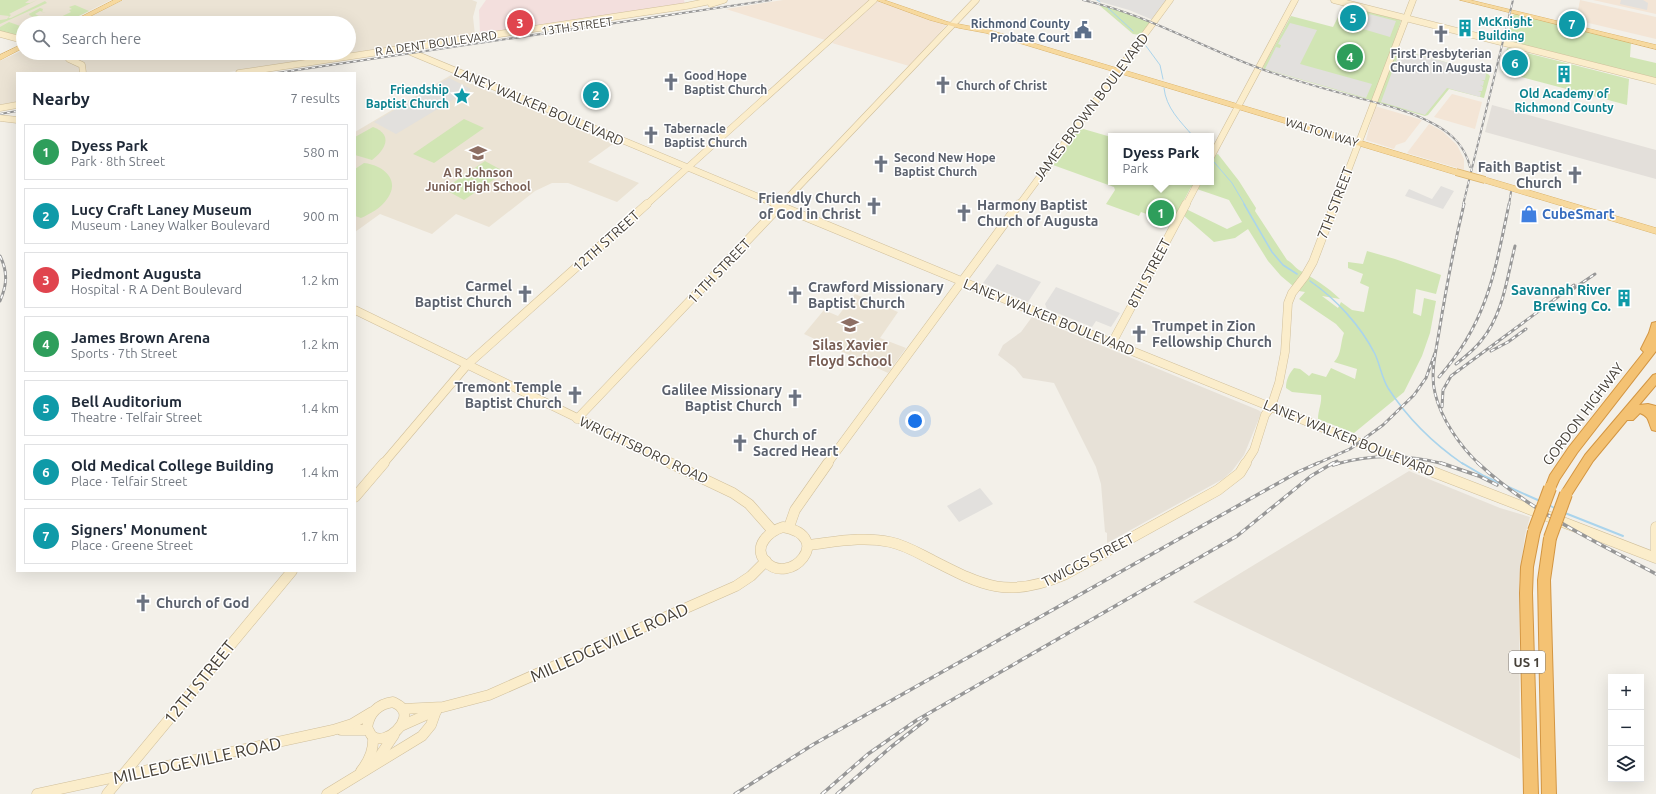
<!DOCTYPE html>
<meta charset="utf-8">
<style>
body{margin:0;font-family:Ubuntu,sans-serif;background:#f6f6f7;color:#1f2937}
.controls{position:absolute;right:12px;bottom:12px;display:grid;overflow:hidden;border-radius:0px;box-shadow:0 4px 16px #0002}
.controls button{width:36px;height:36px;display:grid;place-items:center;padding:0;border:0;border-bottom:1px solid #e0e1e3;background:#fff;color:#1f2937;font:20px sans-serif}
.you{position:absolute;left:915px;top:421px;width:14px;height:14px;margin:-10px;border:3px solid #fff;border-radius:50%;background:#1a73e8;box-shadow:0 0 0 6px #1a73e833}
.badge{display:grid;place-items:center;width:26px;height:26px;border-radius:50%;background:#eb3b28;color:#fff;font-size:13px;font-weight:700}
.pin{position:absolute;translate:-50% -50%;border:2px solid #fff;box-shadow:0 1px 4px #0006}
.popup{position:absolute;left:1108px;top:133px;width:106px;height:52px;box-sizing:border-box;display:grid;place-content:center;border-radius:0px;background:#fff;filter:drop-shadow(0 1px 3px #0005);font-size:13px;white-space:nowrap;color:#747a83}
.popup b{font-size:15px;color:#1f2937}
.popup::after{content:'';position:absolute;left:50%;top:100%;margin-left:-8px;border:8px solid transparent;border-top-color:#fff}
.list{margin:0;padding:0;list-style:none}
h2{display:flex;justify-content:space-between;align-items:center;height:52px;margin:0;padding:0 16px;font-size:17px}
h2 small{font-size:13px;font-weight:400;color:#747a83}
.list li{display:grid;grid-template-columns:26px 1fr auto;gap:12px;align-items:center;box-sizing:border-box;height:56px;margin:0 8px 8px;padding:0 8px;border:1px solid #e0e1e3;border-radius:0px}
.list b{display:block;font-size:15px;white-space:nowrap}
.list p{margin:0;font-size:13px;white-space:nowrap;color:#747a83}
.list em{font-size:13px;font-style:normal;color:#747a83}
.icon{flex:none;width:22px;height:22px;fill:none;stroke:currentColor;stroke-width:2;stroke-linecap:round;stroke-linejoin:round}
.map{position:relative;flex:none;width:1656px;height:794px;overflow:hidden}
.search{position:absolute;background:#fff;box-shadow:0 4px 16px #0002;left:16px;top:16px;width:340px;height:44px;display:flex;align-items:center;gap:10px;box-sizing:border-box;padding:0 14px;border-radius:22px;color:#747a83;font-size:15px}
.panel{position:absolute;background:#fff;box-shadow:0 4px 16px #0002;left:16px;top:72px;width:340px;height:500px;border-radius:0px}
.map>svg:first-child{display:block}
.residential{fill:#e7e1d7}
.commercial{fill:#f3e5d6}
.industrial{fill:#e3dfda}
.education{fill:#ebe3d4}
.medical{fill:#f3dfdd}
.green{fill:#d1e5b4}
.parking{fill:#e2e0dd}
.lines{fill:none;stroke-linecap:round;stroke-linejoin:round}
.stream-far2{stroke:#aad4ec;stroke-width:1}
.stream-far1{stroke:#aad4ec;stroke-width:1.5}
.stream{stroke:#aad4ec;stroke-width:2}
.secondary-far2-casing{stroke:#d0bf9b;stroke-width:7}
.secondary-far1-casing{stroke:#d0bf9b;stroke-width:9}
.secondary-casing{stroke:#d0bf9b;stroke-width:11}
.primary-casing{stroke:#dcb56e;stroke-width:1}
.highway-casing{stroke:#d39643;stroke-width:2}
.secondary-far2{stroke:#fbedcb;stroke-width:6}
.secondary-far1{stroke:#fbedcb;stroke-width:8}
.secondary{stroke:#fbedcb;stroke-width:10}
.primary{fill:#f7d99e;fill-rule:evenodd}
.highway{fill:#f4c273;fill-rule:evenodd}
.rail-far2-casing{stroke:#979797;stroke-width:2}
.rail-far1-casing{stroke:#979797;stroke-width:3}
.rail-casing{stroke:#979797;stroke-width:3.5}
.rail-far2{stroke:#fff;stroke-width:1;stroke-dasharray:3.5;stroke-linecap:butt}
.rail-far1{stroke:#fff;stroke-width:1.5;stroke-dasharray:4;stroke-linecap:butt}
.rail{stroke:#fff;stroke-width:2;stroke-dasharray:5.5;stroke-linecap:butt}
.primary-bridge-casing{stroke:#dcb56e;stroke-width:8;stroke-linecap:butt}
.highway-bridge-casing{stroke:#d39643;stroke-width:14;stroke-linecap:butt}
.primary-bridge{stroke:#f7d99e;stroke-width:6}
.highway-bridge{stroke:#f4c273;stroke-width:12}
.labels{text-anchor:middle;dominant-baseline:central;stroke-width:3;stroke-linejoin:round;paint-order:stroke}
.far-culture-label{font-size:12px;font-weight:bold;fill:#0d838f;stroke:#fff;text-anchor:start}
.far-service-label{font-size:12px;font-weight:bold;fill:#4e5e75;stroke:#fff;text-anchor:end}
.far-street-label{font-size:12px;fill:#464038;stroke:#fff}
.far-worship-label{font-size:12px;font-weight:bold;fill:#5b616d;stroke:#fff;text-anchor:start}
.far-education-label{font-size:12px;font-weight:bold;fill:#785e54;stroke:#fff}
.shield{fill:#fff;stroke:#7e7974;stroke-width:1}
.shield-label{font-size:13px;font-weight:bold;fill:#464038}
.street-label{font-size:14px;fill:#464038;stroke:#fff}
.worship-label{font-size:14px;font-weight:bold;fill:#5b616d;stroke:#fff;text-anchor:end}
.shop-label{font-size:14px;font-weight:bold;fill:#366cbe;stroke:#fff;text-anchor:start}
.culture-label{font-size:14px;font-weight:bold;fill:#0d838f;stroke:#fff;text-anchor:end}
.education-label{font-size:14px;font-weight:bold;fill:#785e54;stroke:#fff}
.near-street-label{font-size:17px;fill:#464038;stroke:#fff}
</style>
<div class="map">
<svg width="1656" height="794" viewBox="0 0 1656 794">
<rect width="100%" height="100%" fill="#f3f0e9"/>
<!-- residential -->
<g class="residential">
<path d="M1032 317 1258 410 1261 412 1260 416 1244 455 1232 471 1223 479 1107 543V533L1105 532 1101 484 1096 467 1054 383 1023 378 1015 368 998 355 1003 345 1021 332Z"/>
<path d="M1409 471 1500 508 1530 517 1525 535 1519 581 1520 759 1193 602Z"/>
</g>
<!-- commercial -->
<g class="commercial">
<path d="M783 0H870L825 40 726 9Z"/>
<path d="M1580 0 1656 17V39L1576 20Z"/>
<path d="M1593 0H1656V14Z"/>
<path d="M876 2H879L947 24 912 65 909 66 832 43Z"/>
<path d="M1452 94 1482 102 1475 129 1434 117Z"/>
<path d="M1375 106 1422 120 1405 142 1396 145 1394 149 1366 140Z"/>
<path d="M1429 124 1442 131 1457 145 1464 159V170L1407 153Z"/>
</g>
<!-- industrial -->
<path class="industrial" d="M1492 105 1656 150V179L1485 132Z"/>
<!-- education -->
<g class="education">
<path d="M0 0H111L65 23H23V37L0 30Z"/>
<path d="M123 0H472L477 2 473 17 475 35 222 73H17V102L0 105V61L23 50V53H349V23H77Z"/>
<path d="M451 75 613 144 588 162 639 183 617 202 568 183H552L535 191 489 227 456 214 432 234 380 214 355 232V132Z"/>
<path d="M855 294 898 312 880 338 906 348 888 373 804 334 824 310 838 316Z"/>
</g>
<!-- medical -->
<path class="medical" d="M486 0H684L685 4 480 34 479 10Z"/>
<!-- green -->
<g class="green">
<path d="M0 0H29L25 3H30L37 0 9 14 11 15 8 18H11L45 1 47 3 0 24V20L7 19 9 16 0 15Z"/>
<path d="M75 5 89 11C62 24 58 28 29 15L30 13 25 16 40 8 43 9 42 12 46 13 40 11 35 14 41 17 39 18 50 22 71 12 69 10 72 9 69 7Z"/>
<path d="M1099 5 1122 11 1151 22 1140 35 1133 34Z"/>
<path d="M1344 5 1400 20 1401 21 1392 47 1488 74 1490 76 1484 98 1449 89 1428 115 1425 116 1264 69 1263 67 1291 16 1333 27Z"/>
<path d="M1515 14 1631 42 1630 57 1656 63V79L1506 41 1513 15Z"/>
<path d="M9 22 23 27V36L21 37 0 31V27Z"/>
<path d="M1507 48 1629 79 1627 105 1502 72Z"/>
<path d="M464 119 484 128 434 163 413 154Z"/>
<path d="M373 127C394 135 385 150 372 160L355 155V137Z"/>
<path d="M1080 128 1111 137V182H1211V163L1215 155 1218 154 1239 181 1256 208 1255 211 1287 260C1293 263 1294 267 1299 270 1313 278 1328 287 1340 299L1322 296 1338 308 1341 302 1352 310 1364 312 1369 287 1360 283 1363 274 1348 268V262L1363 264 1367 251 1395 259 1441 275 1436 294 1416 289 1413 313 1421 316 1424 298 1436 301 1430 333 1422 356 1404 392 1354 433 1318 419C1318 410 1322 403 1321 395L1292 392 1286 388C1286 380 1289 374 1294 368L1300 369 1309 376 1312 373 1326 377 1331 368 1355 379 1357 369 1334 362C1342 354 1340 343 1344 333L1336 324 1299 299 1305 292 1299 291 1281 276 1268 261 1248 229 1235 238 1214 242 1183 215 1186 209 1227 229 1242 222 1229 200 1191 187 1172 223 1141 212 1139 216 1106 204 1115 190 1114 187 1053 165Z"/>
<path d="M485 161 505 172 464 200 444 189Z"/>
<path d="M364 163C384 165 401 181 387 199 381 208 370 214 361 218L355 216V169Z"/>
</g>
<!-- parking -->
<g class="parking">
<path d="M1094 0H1168L1153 20 1129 10Z"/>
<path d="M1621 0H1643L1648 3 1647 10 1620 4Z"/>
<path d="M1369 14 1396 21 1390 37 1363 29Z"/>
<path d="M1290 23 1317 30 1300 64 1372 84 1366 98 1265 69 1276 47 1280 48 1281 45 1278 44Z"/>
<path d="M1400 50 1479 71 1486 74 1485 80H1481L1484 81 1483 86 1480 85 1483 87 1482 91H1478L1481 92 1480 97 1447 88 1425 115 1381 102Z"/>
<path d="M449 78 471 89 396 134 374 122Z"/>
<path d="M1441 186 1454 191 1443 209 1405 196 1409 189 1432 199Z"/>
<path d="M997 264 1041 282 1028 302 983 283Z"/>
<path d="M1056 287 1120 313 1111 327 1096 321 1092 327 1047 309 1045 304Z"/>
<path d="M980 488 993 504 959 522 947 506Z"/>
</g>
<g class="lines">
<!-- stream-far2 -->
<g class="stream-far2">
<path d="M1097 0 1100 2"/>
<path d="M1108 8 1133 31"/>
<path d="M1146 46 1160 65 1163 79"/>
<path d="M1164 88C1166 108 1180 121 1193 136"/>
<path d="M1214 162 1232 183 1245 205"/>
</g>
<!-- stream-far1 -->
<g class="stream-far1">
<path d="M1244 204 1272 252 1283 265 1297 274"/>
<path d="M1310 281C1336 299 1360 325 1375 354 1380 365 1382 378 1388 388 1408 419 1434 444 1463 464"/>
</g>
<!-- stream -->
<g class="stream">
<path d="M1462 463 1484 476 1540 501"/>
<path d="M1549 505 1556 509"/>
<path d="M1565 513 1623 536"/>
</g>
<!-- secondary-far2 casing -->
<g class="secondary-far2-casing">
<g id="secondary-far2">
<path d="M1334 0 1656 81"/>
<path d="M711 4 724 0"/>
<path d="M0 34 23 40"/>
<path d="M401 48 778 205"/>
<path d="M69 59 82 65 83 73"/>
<path d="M239 73 686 6 715 0"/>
<path d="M0 108 17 105"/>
<path d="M0 118 17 120"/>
<path d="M1211 157 1295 0"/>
<path d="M646 205 874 0"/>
<path d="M781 205 976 0"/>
<path d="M1019 205 1170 0"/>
<path d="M1186 205 1198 182"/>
<path d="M1335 205 1413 0"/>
</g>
</g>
<!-- secondary-far1 casing -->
<g class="secondary-far1-casing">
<g id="secondary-far1">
<path d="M775 204 1070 326 1412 464"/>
<path d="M355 310 672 464"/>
<path d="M1112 343 1186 204"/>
<path d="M577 419 782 204"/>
<path d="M383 464 467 365 647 204"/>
<path d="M827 464 1019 204"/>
<path d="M1245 464 1254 450 1265 415 1271 407 1279 383 1285 352 1288 303 1292 293 1305 276 1313 262 1335 204"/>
</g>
</g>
<!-- secondary casing -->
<g class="secondary-casing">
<g id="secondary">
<path d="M670 463 733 493 749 504 772 530"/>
<path d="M1410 463 1656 558"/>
<path d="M355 497 384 463"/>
<path d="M783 527C836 537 789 588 765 561 752 546 770 531 783 527Z"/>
<path d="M789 527 795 510 828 463"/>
<path d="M1656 527V551"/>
<path d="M808 545C835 542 863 536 890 542 905 545 918 553 932 560 983 586 1008 599 1064 575L1218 490 1240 473 1246 463"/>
<path d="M393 702C395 703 399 705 401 707 414 720 386 747 372 736 370 734 369 730 367 728 369 713 378 704 393 702Z"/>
<path d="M402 709 443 707 489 695 736 586 751 576 766 561"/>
<path d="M401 726 437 710"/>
<path d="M341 730H368"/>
<path d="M375 763 394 735"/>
<path d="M361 771C369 761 374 751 373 737"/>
<path d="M37 794 333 730 352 724 372 712"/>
<path d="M107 794 292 571"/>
<path d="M327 794 422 736 431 725 436 711"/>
</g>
</g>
<!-- primary casing -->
<g class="primary-casing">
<g id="primary">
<path d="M114 0H122L77 23H69Z"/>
<path d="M876 0H884L948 22 989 30 1459 170 1460 172 1456 174H1453L986 33 959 28 930 20Z"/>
<path d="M1460 0H1470L1656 45V49Z"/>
<path d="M23 44V48L0 60V55Z"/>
<path d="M1482 178H1488L1656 228V234L1482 182Z"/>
</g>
</g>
<!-- highway casing -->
<g class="highway-casing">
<g id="highway">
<path d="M1656 322V351L1577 453 1559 480 1554 491 1550 493 1546 491 1545 488 1550 475 1569 447 1644 352 1641 349 1649 333 1652 323Z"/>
<path d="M1656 374V385L1639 405 1648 404 1656 406V431L1652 430C1648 422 1650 417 1640 413L1633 420H1627L1593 461 1570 497 1566 499 1562 497 1561 494 1562 491 1585 455 1653 375Z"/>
<path d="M1534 526 1538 528 1540 531 1533 567 1532 593 1538 794H1524L1520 593 1521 567 1528 531 1530 528Z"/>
<path d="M1550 533 1554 534 1556 538 1550 580 1556 794H1542L1538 580 1544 538 1546 534Z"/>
</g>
</g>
<!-- secondary-far2 -->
<use href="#secondary-far2" class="secondary-far2"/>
<!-- secondary-far1 -->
<use href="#secondary-far1" class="secondary-far1"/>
<!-- secondary -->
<use href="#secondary" class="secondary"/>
<!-- primary -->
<use href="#primary" class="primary"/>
<!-- highway -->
<use href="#highway" class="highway"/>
<!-- rail-far2 casing -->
<g class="rail-far2-casing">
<g id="rail-far2">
<path d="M1083 0C1149 15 1204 49 1267 71 1296 81 1325 89 1355 97 1381 104 1408 110 1432 123 1452 133 1465 146 1470 167"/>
<path d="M277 73 771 0"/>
<path d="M0 114 17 111"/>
<path d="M1463 205 1513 0"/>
<path d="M1509 205 1511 192"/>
</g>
</g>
<!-- rail-far1 casing -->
<g class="rail-far1-casing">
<g id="rail-far1">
<path d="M1464 204C1454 246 1446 289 1439 332 1436 352 1430 373 1435 393 1441 419 1460 446 1479 464"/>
<path d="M0 256C8 272 7 285 0 301"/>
<path d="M1570 291 1595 274"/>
<path d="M1491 351 1508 342 1526 329"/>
<path d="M1456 364C1465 357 1474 350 1481 341 1503 315 1507 278 1515 246"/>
<path d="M1439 377C1487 323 1495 272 1509 204"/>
<path d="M1442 407 1443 390 1451 376 1574 285"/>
<path d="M1316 464 1350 449 1383 425 1414 395 1426 378 1435 353"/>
<path d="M1331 464 1337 461"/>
<path d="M1336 464C1371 454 1408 454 1444 464"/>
</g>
</g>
<!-- rail casing -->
<g class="rail-casing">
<g id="rail">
<path d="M1441 463 1479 476 1497 485"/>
<path d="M1478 463C1529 511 1595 541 1656 574"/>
<path d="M1333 465 1339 463"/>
<path d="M735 794 814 744 1298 472 1318 463"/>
<path d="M822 794 868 754 917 720 1237 536 1311 476 1333 463"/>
<path d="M837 794 891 747 927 719"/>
</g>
</g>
<!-- rail-far2 -->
<use href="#rail-far2" class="rail-far2"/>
<!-- rail-far1 -->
<use href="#rail-far1" class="rail-far1"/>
<!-- rail -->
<use href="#rail" class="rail"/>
<!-- primary-bridge casing -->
<g class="primary-bridge-casing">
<path id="primary-bridge" d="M1456 172 1485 180"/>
</g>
<!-- highway-bridge casing -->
<g class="highway-bridge-casing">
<g id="highway-bridge">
<path d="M1534 531 1550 488"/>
<path d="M1550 538 1566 494"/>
</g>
</g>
<!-- primary-bridge -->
<use href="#primary-bridge" class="primary-bridge"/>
<!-- highway-bridge -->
<use href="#highway-bridge" class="highway-bridge"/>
</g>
<!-- icons -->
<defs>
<g id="building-bare" transform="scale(1.38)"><path d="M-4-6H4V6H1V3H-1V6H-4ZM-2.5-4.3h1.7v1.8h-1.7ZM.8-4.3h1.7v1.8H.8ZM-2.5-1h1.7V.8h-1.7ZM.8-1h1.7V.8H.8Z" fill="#0f9aa8" stroke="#fff" stroke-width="2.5" paint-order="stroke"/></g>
<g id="civic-bare" transform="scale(1.38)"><path d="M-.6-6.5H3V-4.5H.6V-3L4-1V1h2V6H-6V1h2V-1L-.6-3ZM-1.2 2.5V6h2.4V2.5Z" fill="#5c6f8a" stroke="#fff" stroke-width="2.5" paint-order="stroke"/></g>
<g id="church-bare" transform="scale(1.38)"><path d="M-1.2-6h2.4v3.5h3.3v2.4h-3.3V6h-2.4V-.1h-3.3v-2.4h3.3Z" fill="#6b7280" stroke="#fff" stroke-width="2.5" paint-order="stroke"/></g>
<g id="sight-bare" transform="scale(1.38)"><path d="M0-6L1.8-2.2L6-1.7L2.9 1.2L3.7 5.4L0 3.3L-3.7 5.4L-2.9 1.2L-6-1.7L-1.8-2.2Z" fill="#0f9aa8" stroke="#fff" stroke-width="2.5" paint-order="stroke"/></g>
<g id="school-bare" transform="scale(1.38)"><path d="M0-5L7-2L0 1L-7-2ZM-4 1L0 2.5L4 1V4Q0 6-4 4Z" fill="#8d6e63" stroke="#fff" stroke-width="2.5" paint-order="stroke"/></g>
<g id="shop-bare" transform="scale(1.38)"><path d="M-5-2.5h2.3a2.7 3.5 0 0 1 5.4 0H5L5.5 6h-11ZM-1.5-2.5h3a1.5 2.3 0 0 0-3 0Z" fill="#3f7fe0" stroke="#fff" stroke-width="2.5" paint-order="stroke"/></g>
</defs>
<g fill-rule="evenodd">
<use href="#building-bare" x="1465" y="28"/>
<use href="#civic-bare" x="1083" y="30"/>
<use href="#church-bare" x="1441" y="34"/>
<use href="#building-bare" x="1564" y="74"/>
<use href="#church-bare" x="671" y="82"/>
<use href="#church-bare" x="943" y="85"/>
<use href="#sight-bare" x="462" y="96"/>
<use href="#church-bare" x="651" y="135"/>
<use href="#school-bare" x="478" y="153"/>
<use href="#church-bare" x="881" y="164"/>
<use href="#church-bare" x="1575" y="175"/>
<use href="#church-bare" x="874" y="206"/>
<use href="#church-bare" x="964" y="213"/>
<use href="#shop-bare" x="1529" y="214"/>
<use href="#church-bare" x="525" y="294"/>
<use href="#church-bare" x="795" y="295"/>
<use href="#building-bare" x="1624" y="298"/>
<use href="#school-bare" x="850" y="325"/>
<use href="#church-bare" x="1139" y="334"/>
<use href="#church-bare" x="575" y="395"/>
<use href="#church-bare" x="795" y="398"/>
<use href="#church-bare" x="740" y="443"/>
<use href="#church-bare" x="143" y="603"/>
</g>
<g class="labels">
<!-- far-culture labels -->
<g class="far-culture-label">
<text x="1478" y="21">McKnight<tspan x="1478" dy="14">Building</tspan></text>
<text x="449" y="89" text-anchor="end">Friendship<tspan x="449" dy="14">Baptist Church</tspan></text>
<text x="1564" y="93" text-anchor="middle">Old Academy of<tspan x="1564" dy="14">Richmond County</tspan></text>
</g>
<!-- far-service labels -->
<g class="far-service-label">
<text x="1070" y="23">Richmond County<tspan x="1070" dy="14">Probate Court</tspan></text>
</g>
<!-- far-street labels -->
<g class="far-street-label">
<text transform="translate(577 26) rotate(-8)">13TH STREET</text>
<text transform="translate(436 43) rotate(-8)">R A DENT BOULEVARD</text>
<text transform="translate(1322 132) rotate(17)">WALTON WAY</text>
</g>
<!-- far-worship labels -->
<g class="far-worship-label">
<text x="1441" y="53" text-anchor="middle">First Presbyterian<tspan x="1441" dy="14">Church in Augusta</tspan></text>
<text x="684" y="75">Good Hope<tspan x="684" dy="14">Baptist Church</tspan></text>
<text x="956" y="85">Church of Christ</text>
<text x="664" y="128">Tabernacle<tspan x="664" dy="14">Baptist Church</tspan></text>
<text x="894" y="157">Second New Hope<tspan x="894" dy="14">Baptist Church</tspan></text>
</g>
<!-- far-education labels -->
<g class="far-education-label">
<text x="478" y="172">A R Johnson<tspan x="478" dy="14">Junior High School</tspan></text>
</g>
<!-- shield labels -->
<rect class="shield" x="1509" y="651" width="36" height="22" rx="3"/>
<g class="shield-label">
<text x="1527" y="662">US 1</text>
</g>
<!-- street labels -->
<g class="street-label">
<text transform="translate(539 106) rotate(23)">LANEY WALKER BOULEVARD</text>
<text transform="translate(1091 107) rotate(-53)">JAMES BROWN BOULEVARD</text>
<text transform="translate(1335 203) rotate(-69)">7TH STREET</text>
<text transform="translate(606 241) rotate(-42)">12TH STREET</text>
<text transform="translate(719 271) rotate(-46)">11TH STREET</text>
<text transform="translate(1149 273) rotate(-62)">8TH STREET</text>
<text transform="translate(1049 317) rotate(22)">LANEY WALKER BOULEVARD</text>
<text transform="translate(1583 414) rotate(-53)">GORDON HIGHWAY</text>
<text transform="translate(1349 438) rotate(22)">LANEY WALKER BOULEVARD</text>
<text transform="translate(644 450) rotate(25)">WRIGHTSBORO ROAD</text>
<text transform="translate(1088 560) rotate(-27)">TWIGGS STREET</text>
</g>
<!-- worship labels -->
<g class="worship-label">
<text x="1562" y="167">Faith Baptist<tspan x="1562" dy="16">Church</tspan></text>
<text x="861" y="198">Friendly Church<tspan x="861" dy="16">of God in Christ</tspan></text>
<text x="977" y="205" text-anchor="start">Harmony Baptist<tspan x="977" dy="16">Church of Augusta</tspan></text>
<text x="512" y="286">Carmel<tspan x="512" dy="16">Baptist Church</tspan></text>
<text x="808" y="287" text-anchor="start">Crawford Missionary<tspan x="808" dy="16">Baptist Church</tspan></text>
<text x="1152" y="326" text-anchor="start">Trumpet in Zion<tspan x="1152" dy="16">Fellowship Church</tspan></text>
<text x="562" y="387">Tremont Temple<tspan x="562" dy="16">Baptist Church</tspan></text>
<text x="782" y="390">Galilee Missionary<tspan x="782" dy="16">Baptist Church</tspan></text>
<text x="753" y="435" text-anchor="start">Church of<tspan x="753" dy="16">Sacred Heart</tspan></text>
<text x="156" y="603" text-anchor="start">Church of God</text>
</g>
<!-- shop labels -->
<g class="shop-label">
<text x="1542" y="214">CubeSmart</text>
</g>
<!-- culture labels -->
<g class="culture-label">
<text x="1611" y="290">Savannah River<tspan x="1611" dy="16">Brewing Co.</tspan></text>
</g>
<!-- education labels -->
<g class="education-label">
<text x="850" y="345">Silas Xavier<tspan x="850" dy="16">Floyd School</tspan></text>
</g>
<!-- near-street labels -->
<g class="near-street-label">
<text transform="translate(609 642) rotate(-24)">MILLEDGEVILLE ROAD</text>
<text transform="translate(199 682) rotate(-51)">12TH STREET</text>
<text transform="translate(197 760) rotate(-12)">MILLEDGEVILLE ROAD</text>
</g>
</g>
</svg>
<div class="controls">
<button>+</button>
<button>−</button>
<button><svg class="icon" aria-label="layers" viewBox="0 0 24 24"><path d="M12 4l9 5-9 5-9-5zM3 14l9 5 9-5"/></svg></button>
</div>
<div class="you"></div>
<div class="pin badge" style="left:1161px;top:213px;background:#2e9e5b">1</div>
<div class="popup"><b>Dyess Park</b>Park</div>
<div class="pin badge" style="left:596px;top:95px;background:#0f9aa8">2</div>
<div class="pin badge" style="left:520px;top:23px;background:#e0444e">3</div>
<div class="pin badge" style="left:1350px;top:57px;background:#2e9e5b">4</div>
<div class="pin badge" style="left:1353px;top:18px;background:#0f9aa8">5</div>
<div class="pin badge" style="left:1515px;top:63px;background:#0f9aa8">6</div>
<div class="pin badge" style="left:1572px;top:24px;background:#0f9aa8">7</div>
<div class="search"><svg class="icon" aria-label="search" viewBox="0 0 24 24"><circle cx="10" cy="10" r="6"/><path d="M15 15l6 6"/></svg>Search here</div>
<section class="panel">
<h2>Nearby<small>7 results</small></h2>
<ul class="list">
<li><span class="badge" style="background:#2e9e5b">1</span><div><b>Dyess Park</b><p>Park · 8th Street</p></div><em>580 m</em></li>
<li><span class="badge" style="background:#0f9aa8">2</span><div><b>Lucy Craft Laney Museum</b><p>Museum · Laney Walker Boulevard</p></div><em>900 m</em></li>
<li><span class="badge" style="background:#e0444e">3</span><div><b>Piedmont Augusta</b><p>Hospital · R A Dent Boulevard</p></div><em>1.2 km</em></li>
<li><span class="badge" style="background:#2e9e5b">4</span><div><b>James Brown Arena</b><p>Sports · 7th Street</p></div><em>1.2 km</em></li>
<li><span class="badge" style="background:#0f9aa8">5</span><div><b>Bell Auditorium</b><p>Theatre · Telfair Street</p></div><em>1.4 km</em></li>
<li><span class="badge" style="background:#0f9aa8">6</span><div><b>Old Medical College Building</b><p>Place · Telfair Street</p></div><em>1.4 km</em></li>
<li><span class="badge" style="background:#0f9aa8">7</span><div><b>Signers' Monument</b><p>Place · Greene Street</p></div><em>1.7 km</em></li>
</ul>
</section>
</div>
